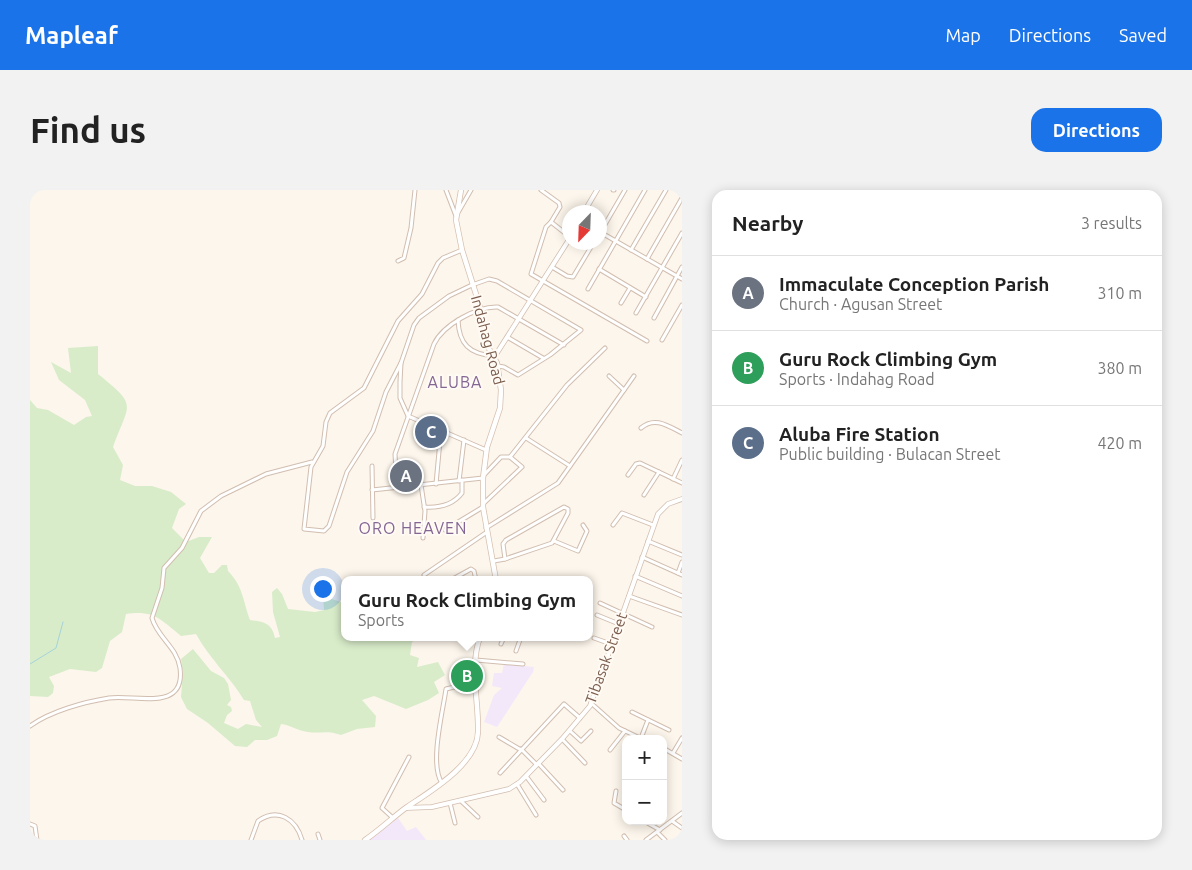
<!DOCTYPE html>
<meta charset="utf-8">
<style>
body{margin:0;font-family:Ubuntu,sans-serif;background:#f2f2f2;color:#222}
.controls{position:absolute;right:15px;bottom:15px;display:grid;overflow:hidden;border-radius:10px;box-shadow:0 2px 12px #0003}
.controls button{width:45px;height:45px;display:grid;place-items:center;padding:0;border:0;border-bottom:1px solid #e0e0e0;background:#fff;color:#222;font:25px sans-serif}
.compass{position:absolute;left:532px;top:15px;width:45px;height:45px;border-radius:50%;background:#fff;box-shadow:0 2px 12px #0003;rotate:203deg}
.you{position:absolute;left:292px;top:398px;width:18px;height:18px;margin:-12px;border:4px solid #fff;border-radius:50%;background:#1a73e8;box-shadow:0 0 0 8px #1a73e833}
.badge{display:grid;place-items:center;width:32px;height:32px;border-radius:50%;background:#1a73e8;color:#fff;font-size:16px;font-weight:700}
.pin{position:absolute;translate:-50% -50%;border:2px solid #fff;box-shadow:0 1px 5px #0006}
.popup{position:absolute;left:311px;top:386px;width:252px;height:65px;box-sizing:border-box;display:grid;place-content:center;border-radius:10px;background:#fff;filter:drop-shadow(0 1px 4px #0005);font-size:16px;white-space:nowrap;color:#767676}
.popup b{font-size:19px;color:#222}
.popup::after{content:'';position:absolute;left:50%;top:100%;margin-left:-10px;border:10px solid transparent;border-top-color:#fff}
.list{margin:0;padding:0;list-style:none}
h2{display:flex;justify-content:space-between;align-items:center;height:65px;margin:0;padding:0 20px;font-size:21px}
h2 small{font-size:16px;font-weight:400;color:#767676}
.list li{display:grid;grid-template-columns:32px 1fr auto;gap:15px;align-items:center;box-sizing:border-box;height:75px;padding:0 20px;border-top:1px solid #e0e0e0}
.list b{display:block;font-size:19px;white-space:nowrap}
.list p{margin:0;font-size:16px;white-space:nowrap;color:#767676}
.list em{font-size:16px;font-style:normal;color:#767676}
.map{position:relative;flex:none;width:652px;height:650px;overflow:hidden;border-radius:15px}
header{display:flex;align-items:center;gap:30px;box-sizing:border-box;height:70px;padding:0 25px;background:#1a73e8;color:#fff}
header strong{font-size:24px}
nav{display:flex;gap:28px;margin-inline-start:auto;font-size:18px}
.intro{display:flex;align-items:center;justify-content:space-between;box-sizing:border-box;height:120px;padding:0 30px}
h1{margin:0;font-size:35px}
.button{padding:12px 22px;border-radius:15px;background:#1a73e8;color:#fff;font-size:18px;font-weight:700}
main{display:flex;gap:30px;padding:0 30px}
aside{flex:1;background:#fff;border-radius:15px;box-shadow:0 2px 12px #0003}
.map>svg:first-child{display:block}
.education{fill:#f3e8fa}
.green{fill:#d8ecc9}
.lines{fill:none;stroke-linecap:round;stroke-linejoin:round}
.stream{stroke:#a5d3da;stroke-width:1}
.minor-casing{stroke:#d1beb0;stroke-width:5}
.tertiary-casing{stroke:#d1beb0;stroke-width:5.5}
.secondary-casing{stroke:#d6c0b0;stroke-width:6}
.minor{stroke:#fff;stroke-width:3}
.tertiary{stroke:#fff;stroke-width:4}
.secondary{stroke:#fff;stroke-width:4.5}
.labels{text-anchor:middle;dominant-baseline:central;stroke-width:4;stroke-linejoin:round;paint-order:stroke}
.street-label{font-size:15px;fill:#7a5c4d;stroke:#fffaf3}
.neighbourhood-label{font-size:16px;letter-spacing:1px;fill:#846695;stroke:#fffaf3}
</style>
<header>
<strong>Mapleaf</strong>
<nav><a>Map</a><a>Directions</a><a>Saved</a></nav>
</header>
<div class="intro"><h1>Find us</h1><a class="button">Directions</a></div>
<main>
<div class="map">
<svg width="652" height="650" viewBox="0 0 652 650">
<rect width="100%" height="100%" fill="#fdf6ec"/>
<!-- education -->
<g class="education">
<path d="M474 474 504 477 503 482 467 537 454 532 464 505 472 498 462 496 464 483H472Z"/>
<path d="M368 628 377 641 386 637 396 650H337Z"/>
</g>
<!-- green -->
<path class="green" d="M68 156V184C109 217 99 212 83 257L93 275 90 290 105 296H122L141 302 156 314 149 319 142 338 156 352 169 347H182L170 368 179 383H184L192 375H197L198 381C213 396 213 411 220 430 234 432 242 433 245 448L250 447 243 422 242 402 247 398 252 404 258 419 285 422 294 420 293 406 314 413V447H392L382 452 380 465 389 468 387 477 408 472 415 485 404 492 409 503 398 510 376 519 344 506 332 510 346 526 345 537 327 539 311 545C295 539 289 545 273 541 265 539 260 535 251 534L247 546 237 550H225L217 557 205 556 178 533 157 519 151 507 153 482 151 469 163 459 181 481 194 488 198 494 201 510 197 515 201 517 202 521 197 525 194 533 208 539 216 534 232 537 226 530 220 511 214 510C200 487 179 468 166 444L151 446C130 429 124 420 96 424L92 442 80 451 72 478 66 482 40 479 19 487 24 496 23 503 18 507 0 506V210L7 218 18 220 44 235 56 227 62 226 55 210 29 190 21 172 41 183 38 158Z"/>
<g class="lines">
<!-- stream -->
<path class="stream" d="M0 474 26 458 33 432"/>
<!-- minor casing -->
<g class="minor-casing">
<g id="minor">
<path d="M416 0 426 26 441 0"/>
<path d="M511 0 529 13 530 17 521 32 540 47"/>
<path d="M583 0H584"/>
<path d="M521 32 516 37 501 84 617 151"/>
<path d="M570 42 652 89"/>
<path d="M570 43 595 0"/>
<path d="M601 60 636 0"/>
<path d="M617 69 652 8"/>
<path d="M368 71 374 68 381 38 385 0"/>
<path d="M522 77 537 86 543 87 564 52"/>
<path d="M569 79 616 107"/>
<path d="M558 99 615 0"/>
<path d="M591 113 600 98"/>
<path d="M606 123 652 43"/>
<path d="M624 128 652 77"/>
<path d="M428 130C429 154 439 164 464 166"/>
<path d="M477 147 513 168"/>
<path d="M632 150 652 115"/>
<path d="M371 173 356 202 343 241 317 282 299 336 294 341 274 339 281 277 293 256 296 232 300 223 334 198 368 131 392 104 408 73 413 68 432 60"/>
<path d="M579 186 594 200"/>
<path d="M611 238C625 226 638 236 652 243"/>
<path d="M496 248 540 276"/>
<path d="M456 260 378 226 370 208V192L371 173 384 135 389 128 419 106 442 95 459 89 467 91 551 140 520 165 488 185 474 177 468 176"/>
<path d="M480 267 537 195 575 158"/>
<path d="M342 276 343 328"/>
<path d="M598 285 606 274 610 273 652 293"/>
<path d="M643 289 652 270"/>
<path d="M429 291 434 250"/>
<path d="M406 294 411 240"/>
<path d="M391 295 395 321 393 348"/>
<path d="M367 298 365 264 404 154C413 135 447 116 468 117L534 155"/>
<path d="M342 300 453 288"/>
<path d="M614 305 629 282"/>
<path d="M453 314 492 277 480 267H471L454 285"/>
<path d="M394 317C408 318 423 315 432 303V290"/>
<path d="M534 317 538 319V323L522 353 475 369 473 354 476 350Z"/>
<path d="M583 335 592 323 623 335"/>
<path d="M456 338 528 293 604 186"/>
<path d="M415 340 453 317"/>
<path d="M524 351 548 361 557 341 553 335"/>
<path d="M618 351 652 365"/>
<path d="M612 367 652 385"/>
<path d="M464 371 475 369"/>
<path d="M648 383 652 372"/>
<path d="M394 385 457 342"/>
<path d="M605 386 652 406"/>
<path d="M421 390 441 379 444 381 446 390"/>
<path d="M599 406 652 425"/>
<path d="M570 413 622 437"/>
<path d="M567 425 589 434"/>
<path d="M564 448 581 454"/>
<path d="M471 454 474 447"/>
<path d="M486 461 491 447"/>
<path d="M446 470 493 474"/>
<path d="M561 513 589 538 612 549"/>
<path d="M602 522 639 540"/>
<path d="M0 536C21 521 54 512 79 508 104 504 156 523 150 478 147 457 127 447 122 428L132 398 134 378 152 358 171 321 191 306 236 284 282 272"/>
<path d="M540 541 551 551 561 541"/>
<path d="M469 547 491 560"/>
<path d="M611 548 618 530"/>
<path d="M532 549 555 573"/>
<path d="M633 558 652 569"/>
<path d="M491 559 506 574"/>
<path d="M580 560 595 541"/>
<path d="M643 563 652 548"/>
<path d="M508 573 533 600"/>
<path d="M470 583 534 514 550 528"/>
<path d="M496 586 514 610"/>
<path d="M412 593C399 575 413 521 416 499L445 492"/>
<path d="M487 594 506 625"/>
<path d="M586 601 584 613 596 620"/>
<path d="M431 611 448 627"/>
<path d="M420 613 425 633"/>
<path d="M363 628 352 618 379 567"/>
<path d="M614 631 630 640"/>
<path d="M642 631 652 638"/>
<path d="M0 634 5 636 7 650"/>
<path d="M627 642 635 650"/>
<path d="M288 644 290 650"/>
<path d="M594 646 597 650"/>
<path d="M221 650 228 631C248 617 266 629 272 650"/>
<path d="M616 650 652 623"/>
</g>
</g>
<!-- tertiary casing -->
<g class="tertiary-casing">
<g id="tertiary">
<path d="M554 22 567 0"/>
<path d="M465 166 540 48"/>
<path d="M376 618 402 617 479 599 490 592 532 549 560 516 628 324 638 314 652 309"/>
</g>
</g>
<!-- secondary casing -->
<g class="secondary-casing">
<g id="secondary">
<path d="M431 0 426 30 432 60 451 120 458 157 467 173 471 200 470 218 457 257 453 288V317L466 390"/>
<path d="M335 650C350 640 363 627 377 617 401 601 447 574 448 542 449 511 439 478 450 447"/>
</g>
</g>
<!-- minor -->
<use href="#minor" class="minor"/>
<!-- tertiary -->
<use href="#tertiary" class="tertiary"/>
<!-- secondary -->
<use href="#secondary" class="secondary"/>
</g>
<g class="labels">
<!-- street labels -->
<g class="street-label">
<text transform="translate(458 150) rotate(75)">Indahag Road</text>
<text transform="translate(576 468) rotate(-70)">Tibasak Street</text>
</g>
<!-- neighbourhood labels -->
<g class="neighbourhood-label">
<text x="425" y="192">ALUBA</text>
<text x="383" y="338">ORO HEAVEN</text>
</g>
</g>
</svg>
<div class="controls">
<button>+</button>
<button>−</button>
</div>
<svg class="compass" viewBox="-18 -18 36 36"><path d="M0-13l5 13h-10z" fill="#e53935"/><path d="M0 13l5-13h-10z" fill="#767676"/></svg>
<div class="you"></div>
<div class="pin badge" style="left:376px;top:286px;background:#6b7280">A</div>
<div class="pin badge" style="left:437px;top:486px;background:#2e9e5b">B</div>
<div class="popup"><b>Guru Rock Climbing Gym</b>Sports</div>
<div class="pin badge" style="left:401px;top:242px;background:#5c6f8a">C</div>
</div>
<aside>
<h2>Nearby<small>3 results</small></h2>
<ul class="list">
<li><span class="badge" style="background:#6b7280">A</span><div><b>Immaculate Conception Parish</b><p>Church · Agusan Street</p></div><em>310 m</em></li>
<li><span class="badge" style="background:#2e9e5b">B</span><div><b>Guru Rock Climbing Gym</b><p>Sports · Indahag Road</p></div><em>380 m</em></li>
<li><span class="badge" style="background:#5c6f8a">C</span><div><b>Aluba Fire Station</b><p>Public building · Bulacan Street</p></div><em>420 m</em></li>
</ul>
</aside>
</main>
